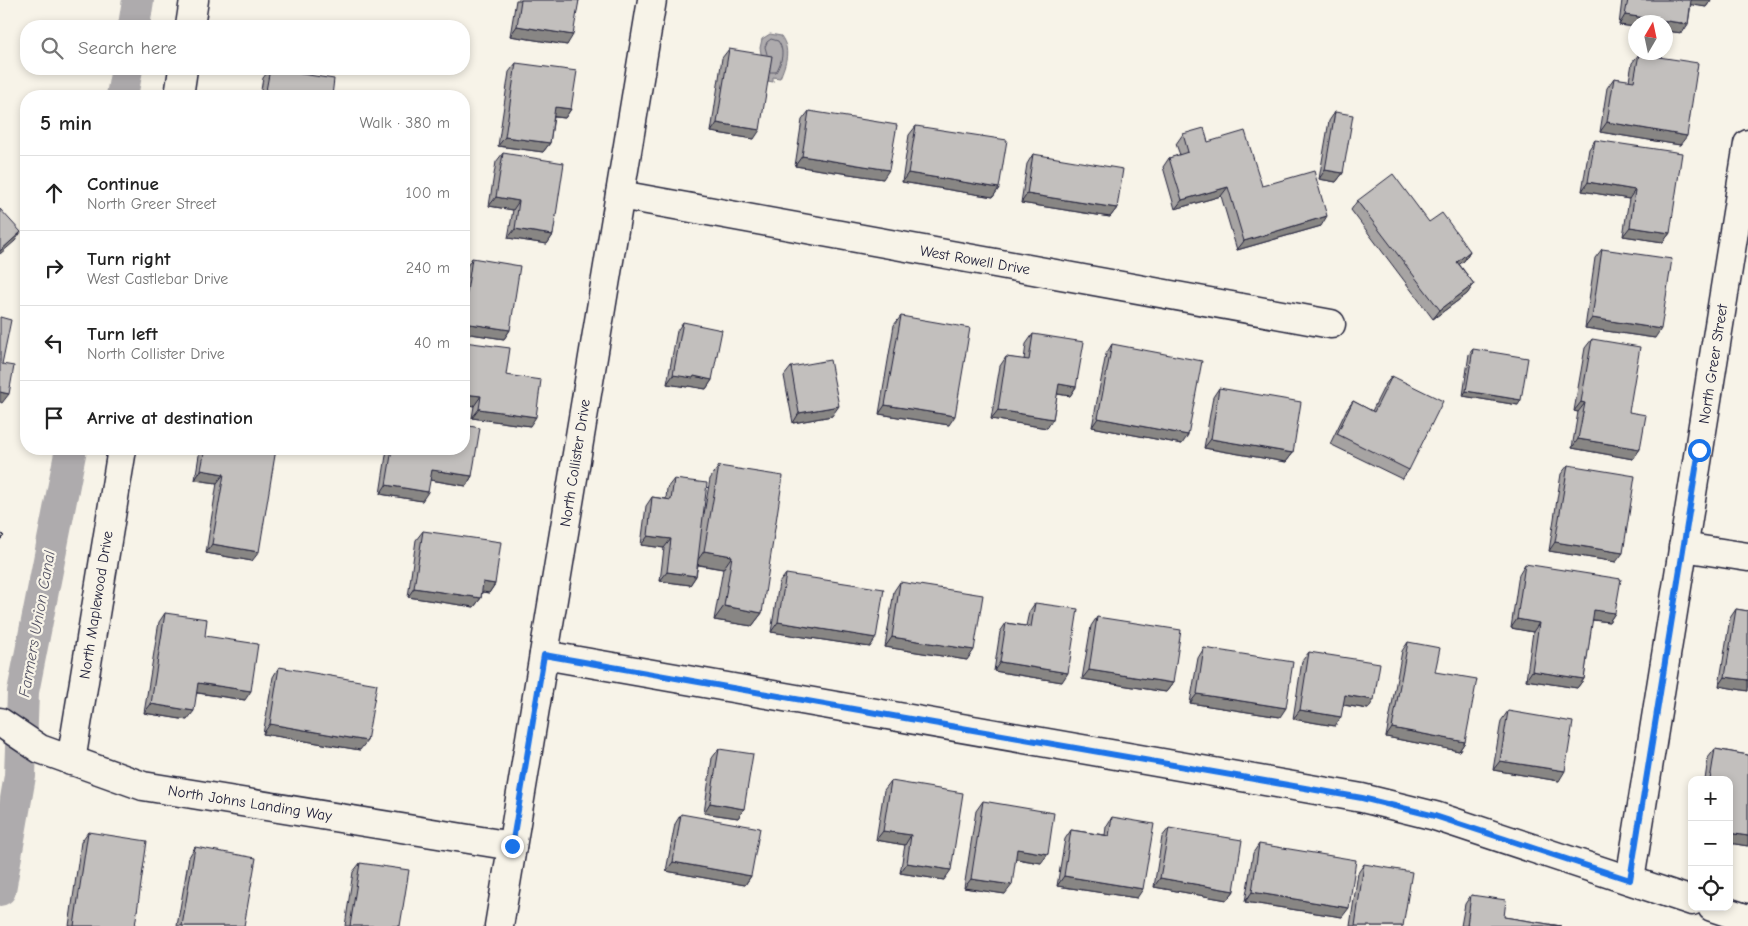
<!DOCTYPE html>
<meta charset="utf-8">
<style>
body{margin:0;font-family:"Comic Neue",sans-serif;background:#f2f2f2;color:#222}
.controls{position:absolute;right:15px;bottom:15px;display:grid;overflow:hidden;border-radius:10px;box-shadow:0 2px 8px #0003}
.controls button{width:45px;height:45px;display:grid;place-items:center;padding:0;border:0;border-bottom:1px solid #e0e0e0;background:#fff;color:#222;font:25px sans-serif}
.compass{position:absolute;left:1628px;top:15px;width:45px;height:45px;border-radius:50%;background:#fff;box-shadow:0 2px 8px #0003;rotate:9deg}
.stop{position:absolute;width:15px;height:15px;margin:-11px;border:4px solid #1a73e8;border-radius:50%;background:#fff}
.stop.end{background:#1a73e8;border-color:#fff;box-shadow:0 1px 5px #0008}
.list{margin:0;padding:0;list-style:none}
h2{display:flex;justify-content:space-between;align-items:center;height:65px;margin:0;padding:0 20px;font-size:21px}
h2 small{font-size:16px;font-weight:400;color:#767676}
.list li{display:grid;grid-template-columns:32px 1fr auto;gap:15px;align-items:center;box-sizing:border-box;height:75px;padding:0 20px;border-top:1px solid #e0e0e0}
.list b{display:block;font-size:19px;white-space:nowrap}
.list p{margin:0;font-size:16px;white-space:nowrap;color:#767676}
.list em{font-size:16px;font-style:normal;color:#767676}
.icon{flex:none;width:28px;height:28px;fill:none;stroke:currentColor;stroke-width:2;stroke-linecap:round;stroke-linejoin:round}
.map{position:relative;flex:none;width:1748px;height:926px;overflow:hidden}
.search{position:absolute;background:#fff;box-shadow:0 2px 8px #0003;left:20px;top:20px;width:450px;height:55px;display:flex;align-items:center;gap:12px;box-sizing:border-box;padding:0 18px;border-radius:20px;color:#767676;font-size:19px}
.panel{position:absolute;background:#fff;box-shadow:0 2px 8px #0003;left:20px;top:90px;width:450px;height:365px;border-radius:20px}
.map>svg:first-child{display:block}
.water{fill:#aeabad;stroke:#76747f}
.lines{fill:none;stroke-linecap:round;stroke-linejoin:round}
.shore{stroke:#5a5969;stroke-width:1}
.canal{stroke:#aeabad;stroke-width:32}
.minor-casing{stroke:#22223b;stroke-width:31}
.minor{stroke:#f7f3e8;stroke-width:28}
.wall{fill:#a7a4a3;stroke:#22223b}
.shaded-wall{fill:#888684;stroke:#22223b}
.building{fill:#c2bfbd;stroke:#22223b}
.route{stroke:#1a73e8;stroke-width:6}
.labels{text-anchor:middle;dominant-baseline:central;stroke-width:4.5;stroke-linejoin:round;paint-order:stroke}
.street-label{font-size:15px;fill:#22223b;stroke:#f7f3e8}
.water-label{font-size:16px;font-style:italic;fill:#535263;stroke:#f7f3e8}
</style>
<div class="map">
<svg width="1748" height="926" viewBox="0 0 1748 926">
<rect width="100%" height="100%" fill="#f7f3e8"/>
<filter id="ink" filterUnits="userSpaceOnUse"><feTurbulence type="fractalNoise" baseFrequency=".02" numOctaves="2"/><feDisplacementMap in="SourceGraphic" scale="10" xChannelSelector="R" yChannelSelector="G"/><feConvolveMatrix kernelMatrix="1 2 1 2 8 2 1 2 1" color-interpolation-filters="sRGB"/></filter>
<g filter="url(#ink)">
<!-- water -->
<path class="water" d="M770 34 781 36C791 50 786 63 780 78L773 77V82L768 81 769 77 765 75 760 48 762 39Z"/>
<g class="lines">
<!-- shore -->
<path class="shore" d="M767 54 765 47 767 42 771 39 778 41C785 50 782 62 776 72H770"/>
<!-- canal -->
<g class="canal">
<path d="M134 26 138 0"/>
<path d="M122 96 127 69"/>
<path d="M0 890 20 776 23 692 71 449"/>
</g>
<!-- minor casing -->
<g class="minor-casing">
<g id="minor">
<path d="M190 26 194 0"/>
<path d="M179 96 183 69"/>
<path d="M620 195 1331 324"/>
<path d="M1683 547 1748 557"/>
<path d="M544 655 1362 798 1435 816 1692 901"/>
<path d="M0 722 40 749 143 786 512 846"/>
<path d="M71 761 122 449"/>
<path d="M1630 880 1748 144"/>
<path d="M1712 907 1748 919"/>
<path d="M499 926 652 0"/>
</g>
</g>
<!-- minor -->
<use href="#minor" class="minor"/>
</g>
<!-- wall -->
<g class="wall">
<path d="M516 0H579L567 45 510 36Z"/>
<path d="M1622 0H1711L1706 7 1691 4 1688 24 1682 33 1666 31V22H1636V27L1619 25Z"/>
<path d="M729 49 754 139 711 132 722 58Z"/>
<path d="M1639 54 1680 145 1600 132 1607 88 1614 78 1629 81 1632 63Z"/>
<path d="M516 63 571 109 565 118 554 117 550 143 543 152 498 146 509 72Z"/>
<path d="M270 69 332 96H260L263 78Z"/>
<path d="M809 111 883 179 795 166 802 120Z"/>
<path d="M1335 112 1343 173 1336 182 1319 179 1329 121Z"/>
<path d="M916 126 999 188 993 197 902 182 909 135Z"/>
<path d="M1183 134 1208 142 1262 186 1321 226 1237 250 1221 196 1175 209 1163 167 1169 158 1180 155 1176 144Z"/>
<path d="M1595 140 1670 233 1663 242 1623 236 1629 199 1582 191 1589 149Z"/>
<path d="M503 153 553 235 547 244 508 238 513 210 489 206 496 162Z"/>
<path d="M1033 154 1117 208 1110 217 1021 203 1027 164Z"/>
<path d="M1357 201 1429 222 1470 251 1464 261 1459 264 1474 284 1467 294 1433 319 1351 210Z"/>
<path d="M1602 249 1655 338 1585 328 1595 258Z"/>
<path d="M472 258 510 330 504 339 464 333V281L466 268Z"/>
<path d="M901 316 949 425 879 414 894 325Z"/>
<path d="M683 322 712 380 706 389 688 386 687 387 667 384 677 331Z"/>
<path d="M1033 334 1076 387 1070 396 1057 394 1053 419 1047 428 991 419 1000 366 1006 357 1024 360 1026 344Z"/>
<path d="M1592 339 1629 412 1640 449 1633 459 1572 448 1578 412 1574 411 1585 348Z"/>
<path d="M464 342 506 375 530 426 472 418 474 406 464 404Z"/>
<path d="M1112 344 1182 444 1092 427 1106 354Z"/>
<path d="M1473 349 1518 405 1463 396 1469 354Z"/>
<path d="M791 367 832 416 793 423 784 376Z"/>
<path d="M1392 376 1409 470 1402 479 1330 444 1346 411 1353 401 1372 411 1385 385Z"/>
<path d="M1219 388 1293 453 1286 462 1204 448 1213 397Z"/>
<path d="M200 449H276L252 561 206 553 217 483 195 480Z"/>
<path d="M387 449H464L472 476 466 486 430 480 422 501 380 494Z"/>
<path d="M1568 465 1616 562 1549 551 1561 474Z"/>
<path d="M719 466 762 613 752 626 714 620 723 569 698 565 696 576 690 585 660 581 664 548 641 545 646 506 652 497 666 499 667 488 674 479 704 514 710 479Z"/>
<path d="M423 531 495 584 489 593 482 592 481 598 474 607 408 597 416 540Z"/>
<path d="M1525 564 1615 613 1609 622 1592 620 1584 679 1577 688 1526 680 1533 632 1511 628 1519 574Z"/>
<path d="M786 574 870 647 771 632 779 583Z"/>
<path d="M900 582 967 660 885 647 894 591Z"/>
<path d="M1035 603 1062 682 994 671 1000 632 1006 623 1026 626 1029 612Z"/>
<path d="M1736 609 1748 611V691L1719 686 1730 618Z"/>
<path d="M165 613 205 636 245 700 197 693 187 720 144 713 159 622Z"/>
<path d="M1097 617 1173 683 1166 692 1082 679 1091 626Z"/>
<path d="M1408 642 1435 672 1465 742 1459 751 1386 737 1402 651Z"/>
<path d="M1204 648 1280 717 1190 703 1198 658Z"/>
<path d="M1309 652 1368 709 1343 705 1335 726 1293 719 1302 661Z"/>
<path d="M279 667 360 750 263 734 273 677Z"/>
<path d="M1508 711 1559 781 1493 770 1501 721Z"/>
<path d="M719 749 744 809 738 818 704 813 712 758Z"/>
<path d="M1715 749 1748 755V846L1729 843V780H1705L1708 758Z"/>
<path d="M891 781 944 880 900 873 905 845 876 840 884 790Z"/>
<path d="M983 801 1041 863 1016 859 1005 894 964 888 976 811Z"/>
<path d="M681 814 751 876 745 885 666 871 675 824Z"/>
<path d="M1112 817 1137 898 1057 886 1065 839 1071 830 1105 835 1106 827Z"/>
<path d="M1169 828 1234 891 1227 900 1154 887 1162 837Z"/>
<path d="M88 832 135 926H69L81 842Z"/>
<path d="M1259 844 1342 917 1245 902 1253 853Z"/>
<path d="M195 847 244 926H177L189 857Z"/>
<path d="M360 863 400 926H345L353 872Z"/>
<path d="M1364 864 1403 926H1350L1358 873Z"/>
<path d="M1471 895 1504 917 1561 926H1461L1465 904Z"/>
</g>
<!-- shaded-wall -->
<g class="shaded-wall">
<path d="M1688 0H1711L1706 7 1686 4Z"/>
<path d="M1625 15 1688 24 1682 33 1666 31V22H1636V27L1619 25Z"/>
<path d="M517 26 573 35 567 45 510 36Z"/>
<path d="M555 107 571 109 565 118 549 116Z"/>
<path d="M1607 122 1687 136 1680 145 1600 132Z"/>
<path d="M717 123 760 130 754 139 711 132Z"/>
<path d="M505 137 550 143 543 152 498 146Z"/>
<path d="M802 156 889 170 883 179 795 166Z"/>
<path d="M1325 170 1343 173 1336 182 1319 179Z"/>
<path d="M908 173 999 188 993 197 902 182Z"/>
<path d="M1588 182 1635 190 1629 199 1582 191Z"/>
<path d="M1228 187 1221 196 1175 209 1182 200Z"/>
<path d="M1027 194 1117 208 1110 217 1021 203Z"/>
<path d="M496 197 519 201 513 210 489 206Z"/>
<path d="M1327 216 1321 226 1237 250 1244 241Z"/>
<path d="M1630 227 1670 233 1663 242 1623 236Z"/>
<path d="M515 229 553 235 547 244 508 238Z"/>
<path d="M21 232 15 241 0 254V251Z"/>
<path d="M1470 251 1464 261 1450 271 1457 262Z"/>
<path d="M1474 284 1467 294 1433 319 1440 310Z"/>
<path d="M1592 318 1661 329 1655 338 1585 328Z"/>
<path d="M464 323 510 330 504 339 464 333Z"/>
<path d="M673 375 694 376 712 380 706 389 688 386 687 387 667 384Z"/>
<path d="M1059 384 1076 387 1070 396 1052 393Z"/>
<path d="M1466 391 1521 400 1518 405 1463 396Z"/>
<path d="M0 392 9 394 2 403 0 402Z"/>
<path d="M464 394 481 396 474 406 464 404Z"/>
<path d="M1581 402 1585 403 1578 412 1574 411Z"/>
<path d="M885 405 955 416 949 425 879 414Z"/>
<path d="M839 406 832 416 793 423 799 413Z"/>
<path d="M479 409 536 417 530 426 472 418Z"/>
<path d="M998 410 1053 419 1047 428 991 419Z"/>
<path d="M1098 418 1188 435 1182 444 1092 427Z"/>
<path d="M1211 439 1293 453 1286 462 1204 448Z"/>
<path d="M1578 439 1640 449 1633 459 1572 448Z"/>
<path d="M201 470 224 474 217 483 195 480Z"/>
<path d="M432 470 472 476 466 486 425 479Z"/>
<path d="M386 485 428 492 422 501 380 494Z"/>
<path d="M648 536 671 539 664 548 641 545Z"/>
<path d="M1555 542 1623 553 1616 562 1549 551Z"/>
<path d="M212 544 259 552 252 561 206 553Z"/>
<path d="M704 551 732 556 723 569 695 564Z"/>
<path d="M667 572 696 576 690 585 660 581Z"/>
<path d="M483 582 495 584 489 593 477 591Z"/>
<path d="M414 588 481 598 474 607 408 597Z"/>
<path d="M724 606 762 613 752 626 714 620Z"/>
<path d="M1594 610 1615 613 1609 622 1587 619Z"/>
<path d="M1517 619 1539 623 1533 632 1511 628Z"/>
<path d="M778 622 876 638 870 647 771 632Z"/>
<path d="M892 637 974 650 967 660 885 647Z"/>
<path d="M1000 662 1068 673 1062 682 994 671Z"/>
<path d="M1089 670 1173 683 1166 692 1082 679Z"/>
<path d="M1532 671 1584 679 1577 688 1526 680Z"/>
<path d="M1725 677 1748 680V691L1719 686Z"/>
<path d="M198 683 251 691 245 700 192 692Z"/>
<path d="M1197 694 1286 708 1280 717 1190 703Z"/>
<path d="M1345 695 1374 700 1368 709 1338 704Z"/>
<path d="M151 704 194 711 187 720 144 713Z"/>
<path d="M1300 710 1341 717 1335 726 1293 719Z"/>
<path d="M270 724 367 741 360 750 263 734Z"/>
<path d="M1392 728 1465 742 1459 751 1386 737Z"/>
<path d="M1500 761 1565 771 1559 781 1493 770Z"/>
<path d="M710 803 744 809 738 818 704 813Z"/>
<path d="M883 831 911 835 905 845 876 840Z"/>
<path d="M1729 833 1748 836V846L1729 843Z"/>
<path d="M1017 849 1048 854 1041 863 1011 858Z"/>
<path d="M673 862 751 876 745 885 666 871Z"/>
<path d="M907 863 951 870 944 880 900 873Z"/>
<path d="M1064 876 1143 889 1137 898 1057 886Z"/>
<path d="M1160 878 1234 891 1227 900 1154 887Z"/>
<path d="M971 879 1012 885 1005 894 964 888Z"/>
<path d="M1252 892 1349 908 1342 917 1245 902Z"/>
</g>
<!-- building -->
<g class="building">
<path d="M521 0H579L573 35 517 26Z"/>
<path d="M1628 0H1691L1688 24 1625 15Z"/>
<path d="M729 49 772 56 760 130 717 123Z"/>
<path d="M1639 54 1698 63 1687 136 1607 122 1614 78 1634 81Z"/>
<path d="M516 63 577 71 571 109 555 107 550 143 505 137Z"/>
<path d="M270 69 334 79 332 96H265Z"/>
<path d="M809 111 897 125 889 170 802 156Z"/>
<path d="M1335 112 1353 115 1343 173 1325 170Z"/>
<path d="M916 126 1007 140 999 188 908 173Z"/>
<path d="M1204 128 1208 142 1245 131 1262 186 1314 171 1327 216 1244 241 1228 187 1182 200 1169 158 1188 152 1183 134Z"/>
<path d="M1595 140 1682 153 1670 233 1630 227 1635 190 1588 182Z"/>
<path d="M503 153 564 163 553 235 515 229 519 201 496 197Z"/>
<path d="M1033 154 1123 169 1117 208 1027 194Z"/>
<path d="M1393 174 1429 222 1442 213 1470 251 1457 262 1474 284 1440 310 1357 201Z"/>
<path d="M0 209 21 232 0 251Z"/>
<path d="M1602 249 1672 259 1661 329 1592 318Z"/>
<path d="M472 258 520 266 510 330 464 323V312Z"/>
<path d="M901 316 970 328 955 416 885 405Z"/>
<path d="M0 317 11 320 2 364 14 366 9 394 0 392Z"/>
<path d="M683 322 722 330 712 380 694 376 693 378 673 375Z"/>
<path d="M1033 334 1084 342 1076 387 1059 384 1053 419 998 410 1006 357 1029 360Z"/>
<path d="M1592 339 1640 347 1629 412 1646 415 1640 449 1578 439 1585 403 1581 402Z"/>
<path d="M464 342 510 348 506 375 541 380 536 417 479 409 481 396 464 394Z"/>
<path d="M1112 344 1202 361 1188 435 1098 418Z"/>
<path d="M1473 349 1528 358 1521 400 1466 391Z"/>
<path d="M830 360 839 406 799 413 791 367Z"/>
<path d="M1392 376 1443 401 1409 470 1337 434 1353 401 1374 412Z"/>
<path d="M1219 388 1301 402 1293 453 1211 439Z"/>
<path d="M464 425 480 428 472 476 432 470 428 492 386 485 392 449H464Z"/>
<path d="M205 449H276L259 552 212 544 224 474 201 470Z"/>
<path d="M1568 465 1635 476 1623 553 1555 542Z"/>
<path d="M719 466 783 476 762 613 724 606 732 556 704 551Z"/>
<path d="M674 479 707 483 696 576 667 572 671 539 648 536 652 497 671 500Z"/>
<path d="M423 531 501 542 495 584 483 582 481 598 414 588Z"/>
<path d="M0 532 4 536 0 540Z"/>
<path d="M1525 564 1621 579 1615 613 1594 610 1584 679 1532 671 1539 623 1517 619Z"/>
<path d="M786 574 884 589 876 638 778 622Z"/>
<path d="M900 582 983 595 974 650 892 637Z"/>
<path d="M1035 603 1078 609 1068 673 1000 662 1006 623 1031 627Z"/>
<path d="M1736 609 1748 611V680L1725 677Z"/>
<path d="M165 613 207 619 205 636 258 644 251 691 198 683 194 711 151 704Z"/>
<path d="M1097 617 1181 630 1173 683 1089 670Z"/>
<path d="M1408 642 1440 648 1435 672 1477 679 1465 742 1392 728Z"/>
<path d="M1204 648 1293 662 1286 708 1197 694Z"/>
<path d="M1309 652 1380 663 1374 700 1345 695 1341 717 1300 710Z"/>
<path d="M279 667 377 684 367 741 270 724Z"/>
<path d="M1508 711 1573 722 1565 771 1500 761Z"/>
<path d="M719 749 753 754 744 809 710 803Z"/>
<path d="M1715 749 1748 755V836L1729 833V780H1710Z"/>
<path d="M891 781 963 793 951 870 907 863 911 835 883 831Z"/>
<path d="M983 801 1054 813 1048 854 1017 849 1012 885 971 879Z"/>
<path d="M681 814 760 828 751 876 673 862Z"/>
<path d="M1112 817 1154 824 1143 889 1064 876 1071 830 1109 836Z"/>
<path d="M1169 828 1242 840 1234 891 1160 878Z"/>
<path d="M88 832 147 841 135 926H74Z"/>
<path d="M1259 844 1356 860 1349 908 1252 892Z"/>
<path d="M195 847 256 858 244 926H182Z"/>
<path d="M360 863 409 870 400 926H350Z"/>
<path d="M1364 864 1412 872 1403 926H1355Z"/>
<path d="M1471 895 1506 900 1504 917 1561 926H1467Z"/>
</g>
</g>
<g class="lines" filter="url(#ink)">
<!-- route -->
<path class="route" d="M512 846 544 655 1362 798 1435 816 1630 880 1699 450"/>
</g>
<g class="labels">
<!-- street labels -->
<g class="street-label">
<text transform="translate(975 260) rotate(10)">West Rowell Drive</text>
<text transform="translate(1713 364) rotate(-81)">North Greer Street</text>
<text transform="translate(575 463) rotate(-81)">North Collister Drive</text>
<text transform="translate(96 605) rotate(-81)">North Maplewood Drive</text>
<text transform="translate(250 803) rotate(9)">North Johns Landing Way</text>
</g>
<!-- water labels -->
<g class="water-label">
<text transform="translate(37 624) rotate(-80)">Farmers Union Canal</text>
</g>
</g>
</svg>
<div class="controls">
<button>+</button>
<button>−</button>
<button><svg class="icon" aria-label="locate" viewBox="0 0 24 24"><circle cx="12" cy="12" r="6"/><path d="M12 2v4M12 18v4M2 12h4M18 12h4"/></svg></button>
</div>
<svg class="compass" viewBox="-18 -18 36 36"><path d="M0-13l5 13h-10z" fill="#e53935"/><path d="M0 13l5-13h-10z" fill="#767676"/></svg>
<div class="stop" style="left:1699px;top:450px"></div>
<div class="stop end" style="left:512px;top:846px"></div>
<div class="search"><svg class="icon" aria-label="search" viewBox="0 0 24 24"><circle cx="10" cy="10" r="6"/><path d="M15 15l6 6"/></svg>Search here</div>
<section class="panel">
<h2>5 min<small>Walk · 380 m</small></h2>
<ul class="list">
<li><svg class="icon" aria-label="ahead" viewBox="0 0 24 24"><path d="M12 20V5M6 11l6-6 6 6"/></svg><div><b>Continue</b><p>North Greer Street</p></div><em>100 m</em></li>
<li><svg class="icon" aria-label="right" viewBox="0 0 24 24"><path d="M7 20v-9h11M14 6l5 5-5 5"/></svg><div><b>Turn right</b><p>West Castlebar Drive</p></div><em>240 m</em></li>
<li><svg class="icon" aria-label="left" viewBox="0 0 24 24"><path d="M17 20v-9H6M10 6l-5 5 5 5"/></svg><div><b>Turn left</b><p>North Collister Drive</p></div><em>40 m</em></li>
<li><svg class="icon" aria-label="arrive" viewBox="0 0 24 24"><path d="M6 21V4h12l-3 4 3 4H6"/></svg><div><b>Arrive at destination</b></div></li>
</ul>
</section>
</div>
